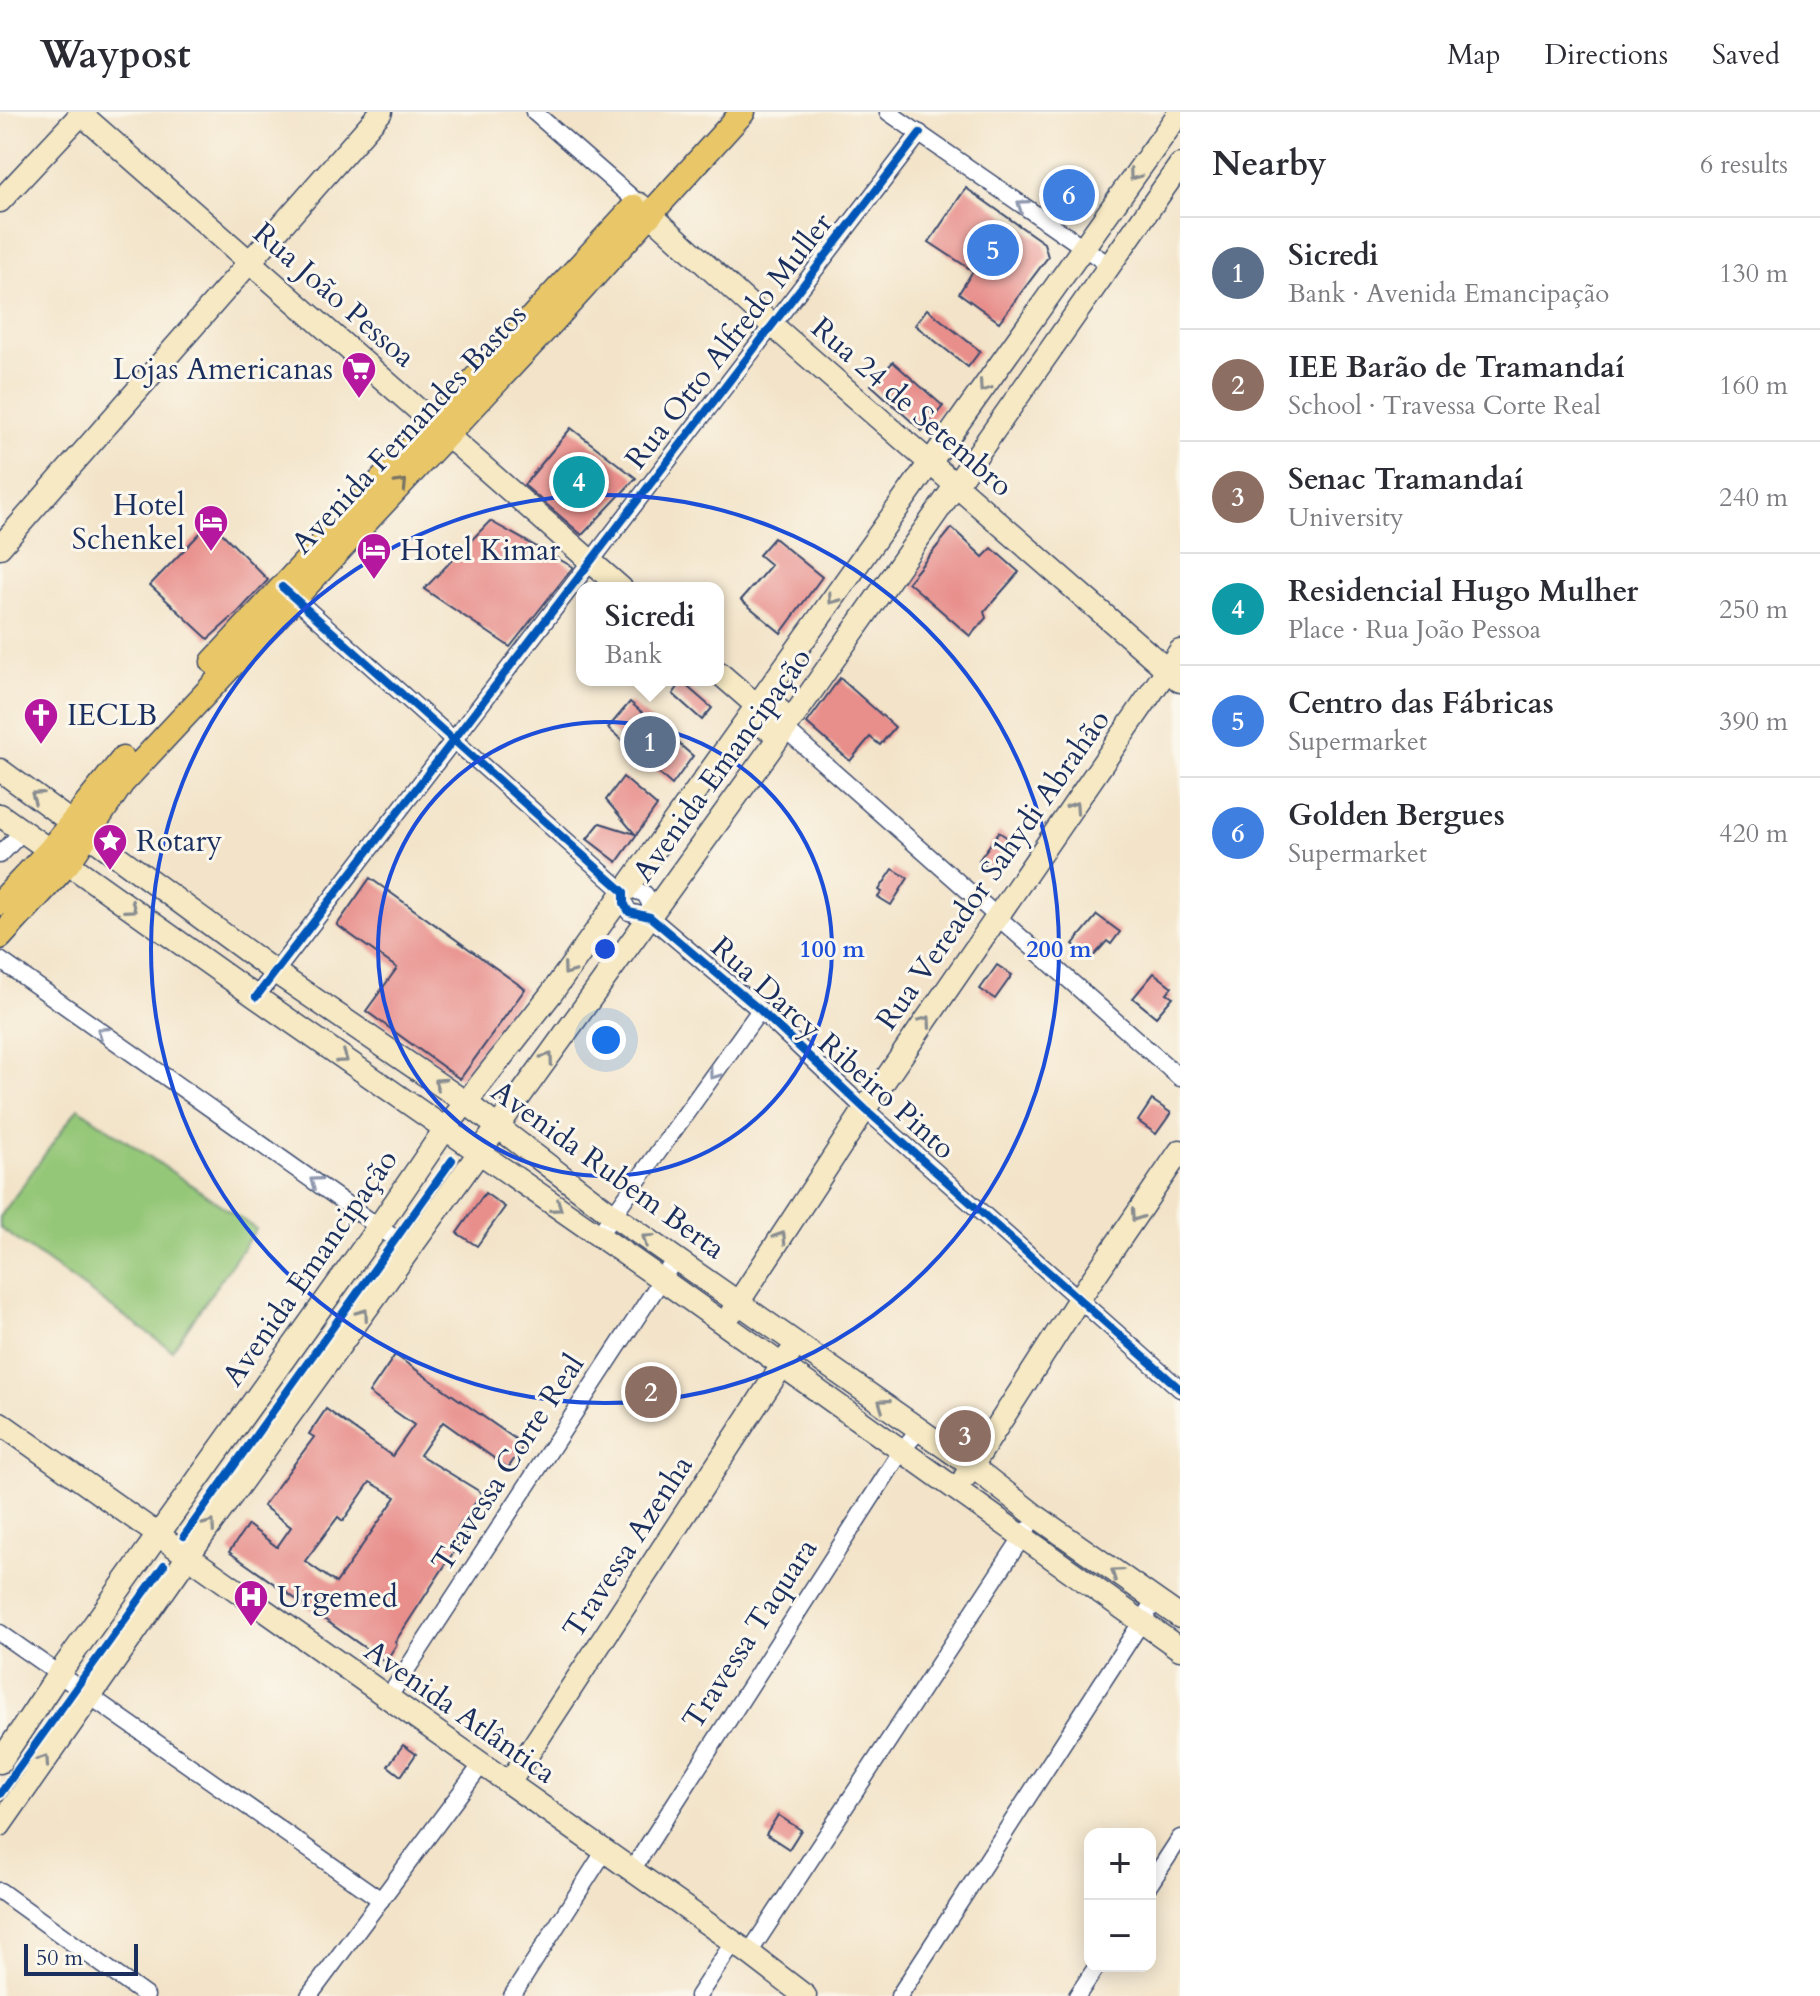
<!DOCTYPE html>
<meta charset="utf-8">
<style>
body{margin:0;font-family:Cardo,serif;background:#f2f2f3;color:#2b2b33}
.controls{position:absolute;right:24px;bottom:24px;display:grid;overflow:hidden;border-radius:16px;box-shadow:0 4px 20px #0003}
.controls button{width:72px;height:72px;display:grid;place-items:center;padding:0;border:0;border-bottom:2px solid #e1e1e2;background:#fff;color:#2b2b33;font:40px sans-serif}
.scale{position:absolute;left:24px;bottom:20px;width:114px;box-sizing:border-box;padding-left:8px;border:4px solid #1b2f5e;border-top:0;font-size:22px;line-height:28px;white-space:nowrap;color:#1b2f5e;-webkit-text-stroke:6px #fbf7ec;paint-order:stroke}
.you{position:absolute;left:606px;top:928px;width:28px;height:28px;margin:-20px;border:6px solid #fff;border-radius:50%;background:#1a73e8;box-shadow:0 0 0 12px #1a73e833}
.badge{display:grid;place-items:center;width:52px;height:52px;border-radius:50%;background:#b5179e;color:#fff;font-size:26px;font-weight:700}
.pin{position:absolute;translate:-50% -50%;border:4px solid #fff;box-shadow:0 2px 8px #0006}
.popup{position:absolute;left:576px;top:470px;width:148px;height:104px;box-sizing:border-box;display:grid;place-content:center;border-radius:16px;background:#fff;filter:drop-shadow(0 2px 6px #0005);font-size:26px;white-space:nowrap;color:#7c7c81}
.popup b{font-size:30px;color:#2b2b33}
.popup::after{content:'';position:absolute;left:50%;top:100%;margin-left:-16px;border:16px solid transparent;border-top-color:#fff}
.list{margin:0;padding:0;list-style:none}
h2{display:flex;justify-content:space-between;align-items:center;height:104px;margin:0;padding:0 32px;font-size:34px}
h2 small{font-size:26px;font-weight:400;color:#7c7c81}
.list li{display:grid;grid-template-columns:52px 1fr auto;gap:24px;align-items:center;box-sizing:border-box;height:112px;padding:0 32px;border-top:2px solid #e1e1e2}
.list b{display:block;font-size:30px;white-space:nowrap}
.list p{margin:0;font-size:26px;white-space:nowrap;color:#7c7c81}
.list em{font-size:26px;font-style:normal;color:#7c7c81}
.map{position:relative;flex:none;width:1180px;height:1884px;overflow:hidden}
header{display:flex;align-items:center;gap:48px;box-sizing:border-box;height:112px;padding:0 40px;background:#fff;border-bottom:2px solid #e1e1e2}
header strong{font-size:38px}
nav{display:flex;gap:44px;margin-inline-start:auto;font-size:28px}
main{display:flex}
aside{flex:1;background:#fff}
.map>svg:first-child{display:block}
.green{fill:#95c778;stroke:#587b6b;stroke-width:2}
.building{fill:#e88e8b;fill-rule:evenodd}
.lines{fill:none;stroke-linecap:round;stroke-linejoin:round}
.street-casing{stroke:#3b4a6e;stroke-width:19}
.secondary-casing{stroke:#3b4a6e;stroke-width:25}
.primary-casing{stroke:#3b4a6e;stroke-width:27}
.street{stroke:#fff;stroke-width:16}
.secondary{stroke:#f6e9c3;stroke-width:22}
.primary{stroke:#e9c769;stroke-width:24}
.cycleway-casing{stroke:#fbf7ec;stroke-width:13}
.cycleway{stroke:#0057b8;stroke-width:8}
.oneway{stroke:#888c90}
.oneway2{stroke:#8d97ae}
.oneway3{stroke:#787363}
.ring{fill:none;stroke:#1d4ed8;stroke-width:4}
.labels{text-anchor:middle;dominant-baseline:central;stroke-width:6;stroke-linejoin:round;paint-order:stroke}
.street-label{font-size:30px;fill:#1b2f5e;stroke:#fbf7ec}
.poi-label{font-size:30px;fill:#1b2f5e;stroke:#fbf7ec;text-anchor:start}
.centre{fill:#1d4ed8;stroke:#fbf7ec;stroke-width:4}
.ring-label{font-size:24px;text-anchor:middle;font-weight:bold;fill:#1d4ed8;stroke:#fbf7ec;stroke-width:6;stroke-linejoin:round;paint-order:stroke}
</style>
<header>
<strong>Waypost</strong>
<nav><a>Map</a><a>Directions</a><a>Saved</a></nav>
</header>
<main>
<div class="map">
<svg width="1180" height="1884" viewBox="0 0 1180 1884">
<rect width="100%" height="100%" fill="#fbf7ec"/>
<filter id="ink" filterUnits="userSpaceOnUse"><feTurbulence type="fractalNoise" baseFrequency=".0125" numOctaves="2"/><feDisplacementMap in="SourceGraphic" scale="16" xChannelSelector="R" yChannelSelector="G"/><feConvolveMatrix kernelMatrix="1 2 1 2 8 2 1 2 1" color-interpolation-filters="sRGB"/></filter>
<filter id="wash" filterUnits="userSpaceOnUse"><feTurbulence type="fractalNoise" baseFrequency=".006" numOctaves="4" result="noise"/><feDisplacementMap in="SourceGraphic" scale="32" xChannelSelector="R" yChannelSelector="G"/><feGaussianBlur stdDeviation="1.8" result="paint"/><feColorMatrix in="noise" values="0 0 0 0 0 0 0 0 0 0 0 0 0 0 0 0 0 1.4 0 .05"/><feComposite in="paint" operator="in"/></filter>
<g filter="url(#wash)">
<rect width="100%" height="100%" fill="#f3e4c9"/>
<!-- green -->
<path class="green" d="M78 996 256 1117 172 1238 0 1116V1105Z"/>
<g id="blocks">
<!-- building -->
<g class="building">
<path d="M966 76 1044 131 1048 145 999 210 959 181 973 159 929 130Z"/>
<path d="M927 197 980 239 968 255 915 213Z"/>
<path d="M893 250 943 294 922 319 871 273Z"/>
<path d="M571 316 636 366 582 423 524 373Z"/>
<path d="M490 409 573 455 510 535 424 477Z"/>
<path d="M211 410 268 468 238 500 208 527 150 473Z"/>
<path d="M952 416 983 445 992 436 1019 460 984 500 986 506 970 524 908 470Z"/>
<path d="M774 426 822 465 781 521 741 488 771 453 759 443Z"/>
<path d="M840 566 895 615 880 633 870 625 850 649 807 611Z"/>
<path d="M682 570 712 596 702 608 673 582Z"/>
<path d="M630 590 693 644 672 673 608 616Z"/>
<path d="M623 665 657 694 617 750 587 727 600 711 635 722 606 688Z"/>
<path d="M999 720 1012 729 992 757 979 748Z"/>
<path d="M893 757 908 766 891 793 878 785 882 780 879 778Z"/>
<path d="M370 766 525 877 460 967 366 899 397 856 337 813Z"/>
<path d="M1097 803 1120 820 1111 832 1107 829 1091 847 1073 832Z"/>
<path d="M997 853 1012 863 995 887 980 877Z"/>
<path d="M1154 861 1172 875 1167 881 1173 885 1156 905 1133 886Z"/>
<path d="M1152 988 1171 1001 1156 1022 1138 1009Z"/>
<path d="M485 1081 505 1095 477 1134 457 1121Z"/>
<path d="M395 1243 524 1333 508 1356 443 1310 420 1343 482 1381 458 1416 466 1421 395 1530 397 1532 385 1550 229 1440 248 1413 277 1435 291 1415 263 1394 314 1325 309 1322 326 1297 392 1344 414 1313 369 1281ZM370 1370 396 1385 336 1471 305 1449 338 1405 343 1409Z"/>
<path d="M403 1633 416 1642 401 1664 388 1654Z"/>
<path d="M778 1703 801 1718 789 1737 766 1722Z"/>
</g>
</g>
</g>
<g filter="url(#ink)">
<use href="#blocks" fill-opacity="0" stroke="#3b4a6e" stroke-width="2"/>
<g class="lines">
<!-- street casing -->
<g class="street-casing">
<g id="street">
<path d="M534 0 638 91"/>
<path d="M888 0 1109 153"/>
<path d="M289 481 624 780V791L629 800 650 805 760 898 865 997 1180 1277"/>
<path d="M785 617 1180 966"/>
<path d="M0 743 23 719"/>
<path d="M624 780 634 778 645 782 650 791V805"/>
<path d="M0 848 410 1137"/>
<path d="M256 885 920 21"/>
<path d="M598 1124 760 898"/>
<path d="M0 1521 381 1788"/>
<path d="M388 1586 675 1147"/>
<path d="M632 1758 902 1338 919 1318"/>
<path d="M1150 1772 1180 1726"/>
<path d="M0 1779 146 1884"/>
<path d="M749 1841 1027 1418"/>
<path d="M309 1884 482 1652"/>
<path d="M512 1884 604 1740"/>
<path d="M698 1884 733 1831"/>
<path d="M899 1884 1155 1489"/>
<path d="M1077 1884 1097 1854"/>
</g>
</g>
<!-- secondary casing -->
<g class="secondary-casing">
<g id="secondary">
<path d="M79 0 621 476"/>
<path d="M0 89 83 0"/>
<path d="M639 92 772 213 1180 569"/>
<path d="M0 435 381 0"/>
<path d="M718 560 756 593C775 593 786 596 785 617L771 618 760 613 756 593"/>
<path d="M0 658 275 860 465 990 613 1103 973 1355 1036 1404 1180 1505"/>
<path d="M0 703 256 885 661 1167 1180 1537"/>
<path d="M732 1200 865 997 1180 539"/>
<path d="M0 1311 749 1841 805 1884"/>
<path d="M965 1365 1079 1187 1180 1039"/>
<path d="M0 1650 58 1563 379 1114 445 1017 551 882 624 780 1180 0"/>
<path d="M509 1671 789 1243"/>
<path d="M0 1713 196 1433 785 617 1180 53"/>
</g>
</g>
<!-- primary casing -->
<g class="primary-casing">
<g id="primary">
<path d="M213 550 634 95"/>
<path d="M0 791 50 738 123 647"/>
<path d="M0 825 68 751 122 671 555 207 743 0"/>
</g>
</g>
<!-- street -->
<use href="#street" class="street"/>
<!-- secondary -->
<use href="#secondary" class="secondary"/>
<!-- primary -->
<use href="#primary" class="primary"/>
<!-- cycleway casing -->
<g class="cycleway-casing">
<g id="cycleway">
<path d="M282 475 624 780V791L629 800 650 805 760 898 865 997 1180 1277"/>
<path d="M256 885 920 21"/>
<path d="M184 1424 452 1048"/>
<path d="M0 1682 164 1453"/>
</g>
</g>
<!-- cycleway -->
<use href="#cycleway" class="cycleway"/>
</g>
<!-- one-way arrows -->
<defs><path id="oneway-chevron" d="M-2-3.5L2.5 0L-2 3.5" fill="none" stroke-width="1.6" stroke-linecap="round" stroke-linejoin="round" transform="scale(2)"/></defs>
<g class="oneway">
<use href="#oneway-chevron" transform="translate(1134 63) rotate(126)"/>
<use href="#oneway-chevron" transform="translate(984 275) rotate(125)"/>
<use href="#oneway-chevron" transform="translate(833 487) rotate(126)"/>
<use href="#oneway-chevron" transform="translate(36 684) rotate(-145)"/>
<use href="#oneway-chevron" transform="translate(1074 695) rotate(-56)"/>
<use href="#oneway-chevron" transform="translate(131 796) rotate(36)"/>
<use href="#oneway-chevron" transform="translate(568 858) rotate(126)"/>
<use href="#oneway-chevron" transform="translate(926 909) rotate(-55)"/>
<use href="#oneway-chevron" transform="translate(343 946) rotate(35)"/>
<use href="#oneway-chevron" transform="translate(548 946) rotate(-54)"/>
<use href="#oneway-chevron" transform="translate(439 971) rotate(-146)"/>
<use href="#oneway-chevron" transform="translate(557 1095) rotate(35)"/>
<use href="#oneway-chevron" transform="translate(1136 1104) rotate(124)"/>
<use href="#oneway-chevron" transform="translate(781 1125) rotate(-57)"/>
<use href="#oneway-chevron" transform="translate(647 1127) rotate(-145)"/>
<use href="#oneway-chevron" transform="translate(363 1202) rotate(-54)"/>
<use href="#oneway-chevron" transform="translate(883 1292) rotate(-145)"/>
<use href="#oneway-chevron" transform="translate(210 1413) rotate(-54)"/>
<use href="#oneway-chevron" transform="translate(1116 1461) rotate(-145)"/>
<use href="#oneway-chevron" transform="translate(44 1648) rotate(-56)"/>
</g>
<g class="oneway2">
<use href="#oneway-chevron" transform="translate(1022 93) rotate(-145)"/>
<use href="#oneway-chevron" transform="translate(102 920) rotate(-145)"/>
<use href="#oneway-chevron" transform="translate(714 962) rotate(126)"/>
<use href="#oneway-chevron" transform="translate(315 1070) rotate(-145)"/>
</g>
<use class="oneway3" href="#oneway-chevron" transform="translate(402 372) rotate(-47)"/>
</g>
<!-- distance rings -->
<g class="ring">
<circle cx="605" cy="837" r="227"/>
<circle cx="605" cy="837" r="454"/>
</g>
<!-- icons -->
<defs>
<g id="supermarket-pin" transform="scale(1.8)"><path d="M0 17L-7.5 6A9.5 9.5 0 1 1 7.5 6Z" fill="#b5179e" stroke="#fbf7ec"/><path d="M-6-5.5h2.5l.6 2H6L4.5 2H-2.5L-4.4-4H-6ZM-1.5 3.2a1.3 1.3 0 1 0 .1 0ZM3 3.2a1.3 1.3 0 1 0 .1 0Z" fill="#fff"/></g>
<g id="hotel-pin" transform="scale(1.8)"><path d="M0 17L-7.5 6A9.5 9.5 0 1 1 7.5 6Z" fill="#b5179e" stroke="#fbf7ec"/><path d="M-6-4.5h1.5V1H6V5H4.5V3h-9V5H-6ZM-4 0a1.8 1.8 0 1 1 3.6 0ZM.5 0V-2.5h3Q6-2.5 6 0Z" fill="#fff"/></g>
<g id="church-pin" transform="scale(1.8)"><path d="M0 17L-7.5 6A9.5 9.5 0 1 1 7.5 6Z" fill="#b5179e" stroke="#fbf7ec"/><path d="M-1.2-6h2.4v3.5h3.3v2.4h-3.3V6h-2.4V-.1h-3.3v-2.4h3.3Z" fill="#fff"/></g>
<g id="sight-pin" transform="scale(1.8)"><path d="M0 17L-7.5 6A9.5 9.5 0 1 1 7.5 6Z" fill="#b5179e" stroke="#fbf7ec"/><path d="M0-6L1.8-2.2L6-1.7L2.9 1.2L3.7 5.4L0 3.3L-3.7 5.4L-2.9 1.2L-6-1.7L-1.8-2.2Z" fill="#fff"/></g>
<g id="hospital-pin" transform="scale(1.8)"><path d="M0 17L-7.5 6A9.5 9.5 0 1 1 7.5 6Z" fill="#b5179e" stroke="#fbf7ec"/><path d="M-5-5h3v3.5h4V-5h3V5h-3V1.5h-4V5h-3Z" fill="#fff"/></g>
</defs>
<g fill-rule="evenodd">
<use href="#supermarket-pin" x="359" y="257"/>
<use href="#hotel-pin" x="211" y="410"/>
<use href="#hotel-pin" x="374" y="438"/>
<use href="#church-pin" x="41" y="603"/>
<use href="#sight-pin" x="110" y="729"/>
<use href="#hospital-pin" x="251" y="1485"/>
</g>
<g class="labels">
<!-- street labels -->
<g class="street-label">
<text transform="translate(334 183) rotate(41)">Rua João Pessoa</text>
<text transform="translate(729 229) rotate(-52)">Rua Otto Alfredo Muller</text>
<text transform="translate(912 295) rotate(41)">Rua 24 de Setembro</text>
<text transform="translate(409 317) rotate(-47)">Avenida Fernandes Bastos</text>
<text transform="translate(722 653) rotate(-54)">Avenida Emancipação</text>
<text transform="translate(993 758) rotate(-55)">Rua Vereador Sahydi Abrahão</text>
<text transform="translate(833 936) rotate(42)">Rua Darcy Ribeiro Pinto</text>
<text transform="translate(608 1058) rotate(36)">Avenida Rubem Berta</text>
<text transform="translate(310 1156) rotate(-55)">Avenida Emancipação</text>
<text transform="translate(508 1351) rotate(-57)">Travessa Corte Real</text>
<text transform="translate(628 1435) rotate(-57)">Travessa Azenha</text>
<text transform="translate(750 1522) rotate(-57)">Travessa Taquara</text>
<text transform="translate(460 1600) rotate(35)">Avenida Atlântica</text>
</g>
<!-- poi labels -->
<g class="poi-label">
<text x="333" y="257" text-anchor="end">Lojas Americanas</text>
<text x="185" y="393" text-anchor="end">Hotel<tspan x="185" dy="34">Schenkel</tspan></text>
<text x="400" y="438">Hotel Kimar</text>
<text x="67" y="603">IECLB</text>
<text x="136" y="729">Rotary</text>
<text x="277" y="1485">Urgemed</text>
</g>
</g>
<circle cx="605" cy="837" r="12" class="centre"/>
<g class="ring-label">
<text x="832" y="845">100 m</text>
<text x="1059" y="845">200 m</text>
</g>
</svg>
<div class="controls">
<button>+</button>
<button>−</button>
</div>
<div class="scale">50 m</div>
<div class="you"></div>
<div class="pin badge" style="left:650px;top:630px;background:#5c6f8a">1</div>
<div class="popup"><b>Sicredi</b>Bank</div>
<div class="pin badge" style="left:651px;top:1280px;background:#8d6e63">2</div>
<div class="pin badge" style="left:965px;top:1324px;background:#8d6e63">3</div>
<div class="pin badge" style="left:579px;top:370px;background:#0f9aa8">4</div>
<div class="pin badge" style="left:993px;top:138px;background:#3f7fe0">5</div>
<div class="pin badge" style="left:1069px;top:83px;background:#3f7fe0">6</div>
</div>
<aside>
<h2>Nearby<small>6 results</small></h2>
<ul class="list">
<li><span class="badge" style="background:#5c6f8a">1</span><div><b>Sicredi</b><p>Bank · Avenida Emancipação</p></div><em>130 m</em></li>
<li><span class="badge" style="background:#8d6e63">2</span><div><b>IEE Barão de Tramandaí</b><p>School · Travessa Corte Real</p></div><em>160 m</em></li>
<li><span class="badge" style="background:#8d6e63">3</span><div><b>Senac Tramandaí</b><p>University</p></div><em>240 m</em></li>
<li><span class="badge" style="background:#0f9aa8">4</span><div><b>Residencial Hugo Mulher</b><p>Place · Rua João Pessoa</p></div><em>250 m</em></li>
<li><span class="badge" style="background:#3f7fe0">5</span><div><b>Centro das Fábricas</b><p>Supermarket</p></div><em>390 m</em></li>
<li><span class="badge" style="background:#3f7fe0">6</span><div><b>Golden Bergues</b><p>Supermarket</p></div><em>420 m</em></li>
</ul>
</aside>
</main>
